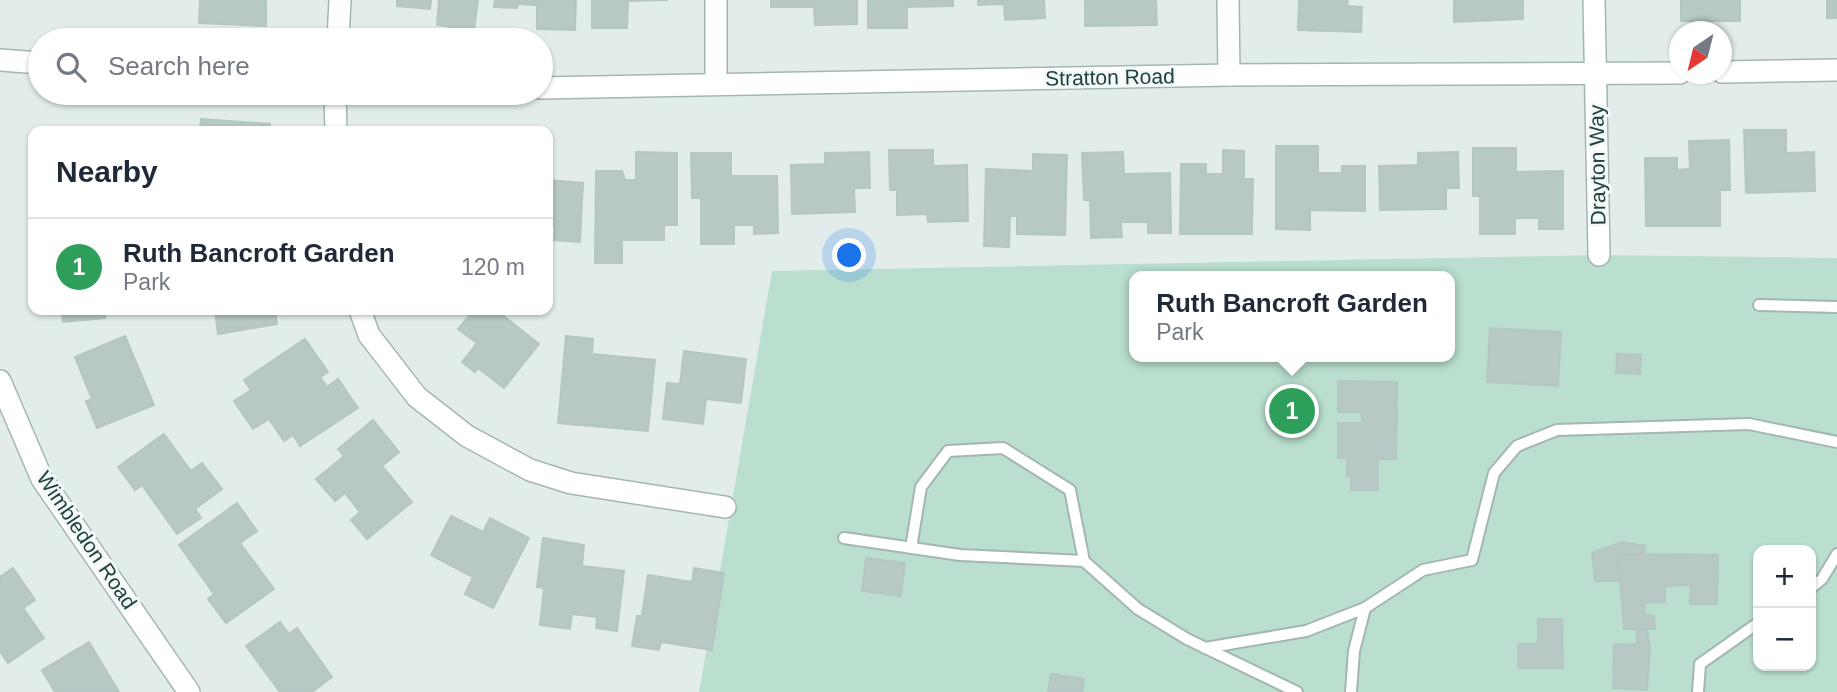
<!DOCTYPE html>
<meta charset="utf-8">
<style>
body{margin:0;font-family:Arial,sans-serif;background:#f6f6f7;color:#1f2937}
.controls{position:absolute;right:21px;bottom:21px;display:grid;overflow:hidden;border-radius:14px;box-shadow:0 2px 5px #0004}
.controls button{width:63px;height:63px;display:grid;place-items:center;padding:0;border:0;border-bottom:2px solid #e0e1e3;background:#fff;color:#1f2937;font:35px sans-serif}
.compass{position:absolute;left:1669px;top:21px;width:63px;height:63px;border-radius:50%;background:#fff;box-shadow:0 2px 5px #0004;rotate:215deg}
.you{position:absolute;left:850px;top:256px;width:24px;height:24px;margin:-18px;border:5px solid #fff;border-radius:50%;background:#1a73e8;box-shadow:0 0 0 10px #1a73e833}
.badge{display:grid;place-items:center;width:46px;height:46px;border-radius:50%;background:#b45309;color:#fff;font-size:23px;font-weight:700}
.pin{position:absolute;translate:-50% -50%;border:4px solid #fff;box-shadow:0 2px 7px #0006}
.popup{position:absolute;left:1129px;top:271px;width:326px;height:91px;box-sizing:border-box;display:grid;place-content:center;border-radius:14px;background:#fff;filter:drop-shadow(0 2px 5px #0005);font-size:23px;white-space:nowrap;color:#747a83}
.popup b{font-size:26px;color:#1f2937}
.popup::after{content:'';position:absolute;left:50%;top:100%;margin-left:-14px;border:14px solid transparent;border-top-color:#fff}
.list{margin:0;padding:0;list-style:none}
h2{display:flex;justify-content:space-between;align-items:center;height:91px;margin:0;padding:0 28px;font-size:30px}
h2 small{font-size:23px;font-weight:400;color:#747a83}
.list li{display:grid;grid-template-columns:46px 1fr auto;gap:21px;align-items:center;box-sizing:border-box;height:98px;padding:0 28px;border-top:2px solid #e0e1e3}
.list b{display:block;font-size:26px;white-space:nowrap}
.list p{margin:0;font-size:23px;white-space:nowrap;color:#747a83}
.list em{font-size:23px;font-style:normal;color:#747a83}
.icon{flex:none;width:38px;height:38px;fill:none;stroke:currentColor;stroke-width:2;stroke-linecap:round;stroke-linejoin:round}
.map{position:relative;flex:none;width:1837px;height:692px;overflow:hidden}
.search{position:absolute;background:#fff;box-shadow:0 2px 5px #0004;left:28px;top:28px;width:525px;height:77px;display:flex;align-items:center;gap:18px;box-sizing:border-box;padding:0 24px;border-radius:38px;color:#747a83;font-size:26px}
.panel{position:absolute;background:#fff;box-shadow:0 2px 5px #0004;left:28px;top:126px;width:525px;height:189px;border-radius:14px}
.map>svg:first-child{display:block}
.green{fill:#badfce;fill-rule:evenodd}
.building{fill:#b7c8c5;stroke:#b4c7c4;stroke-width:2}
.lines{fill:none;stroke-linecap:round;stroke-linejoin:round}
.service-casing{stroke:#a4b6b4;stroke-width:14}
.minor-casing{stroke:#a4b6b4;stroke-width:24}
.service{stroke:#fff;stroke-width:10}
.minor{stroke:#fff;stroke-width:21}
.labels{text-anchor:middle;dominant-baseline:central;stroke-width:6;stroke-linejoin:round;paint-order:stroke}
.street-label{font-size:21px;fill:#21403f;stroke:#f3f9f8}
</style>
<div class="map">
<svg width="1837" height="692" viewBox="0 0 1837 692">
<rect width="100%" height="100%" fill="#e2edeb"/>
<!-- green -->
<path class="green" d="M1599 255 1837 258V692H699L772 271ZM1134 276H1450V357H1134ZM1758 550H1811V666H1758Z"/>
<!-- building -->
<g class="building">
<path d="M200 0H266V26L199 23Z"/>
<path d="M397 0H431L430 9 397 6Z"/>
<path d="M439 0H478L474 30 437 25Z"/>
<path d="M495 0H576L575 30 537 29V5L517 4V8L494 7Z"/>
<path d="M592 0H668L628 1 627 28H592Z"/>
<path d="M771 0H857V24L815 25 814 7H771Z"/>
<path d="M868 0H953V6L907 7V28H868Z"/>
<path d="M978 0H1044L1045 18 1005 20 1004 4 978 5Z"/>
<path d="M1085 0H1156L1157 25 1085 26Z"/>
<path d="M1299 0H1348L1347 6 1362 7 1361 32 1298 30Z"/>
<path d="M1454 0H1523V19L1454 22Z"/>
<rect x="1681" y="0" width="59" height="21"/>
<rect x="1827" y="0" width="10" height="18"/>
<path d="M201 119 270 124 269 131H200Z"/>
<path d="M1744 130H1786V153L1814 152 1815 191 1746 193Z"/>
<path d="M1729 140 1730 190H1720V226H1646L1645 158H1677V170L1690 169 1689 141Z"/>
<path d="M1276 146H1318V173H1342V166H1365V211L1310 210V230L1276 229Z"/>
<path d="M1473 148H1516V172L1563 171V229H1539V218H1515V234H1480V196H1473Z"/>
<path d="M889 150H933V166L967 165 968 221 928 222 927 214 897 215V190H890Z"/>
<path d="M1223 150 1244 151V179H1253L1252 234H1180L1181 164H1206V174H1223Z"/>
<path d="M636 152 677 153V225H664V240H622V263H595L596 171H622L625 180H636Z"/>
<path d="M869 152 870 188H854L855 212 792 214 791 165 825 164V153Z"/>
<path d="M1123 152 1124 174 1170 173 1171 233H1148V222H1121L1122 237 1091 238 1090 200H1084L1082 153Z"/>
<path d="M1458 152 1459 188H1446V209L1380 210 1379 166 1418 165V153Z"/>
<path d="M691 153H731V176H777L778 233 754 234V225H734V244H701V198H692Z"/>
<path d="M1033 154 1067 155 1065 235 1017 234V216H1010L1009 247 984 246 986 169 1033 171Z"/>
<path d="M548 180 583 183 580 242 554 240 555 227H548Z"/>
<path d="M62 310H105V318L63 322Z"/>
<path d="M226 310H275L277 324 218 334 215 311Z"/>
<path d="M474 310H496L539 344 504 388 478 368 475 372 462 362 477 343 458 329Z"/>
<path d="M1490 328 1561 332 1558 386 1487 382Z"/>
<path d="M125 336 154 405 97 428 86 401 92 399 75 357Z"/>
<path d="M566 336 593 339 592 354 655 360 648 431 558 423Z"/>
<path d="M305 339 328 372 320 377 327 387 338 379 358 408 300 446 293 435 284 441 269 419 253 429 234 401 251 390 244 380Z"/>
<path d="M684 351 746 359 741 403 706 399 703 424 663 419 667 383 680 384Z"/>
<path d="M1617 354 1641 355 1640 374 1616 373Z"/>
<path d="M1338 381 1397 382 1396 459H1378V490H1351V476H1347V458H1338V423H1362V412H1338Z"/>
<path d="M373 420 399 452 382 466 412 502 367 539 351 520 360 512 345 493 335 501 316 479 344 456 338 449Z"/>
<path d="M164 434 191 471 202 463 222 489 195 509 201 518 177 534 142 485 135 490 118 467Z"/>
<path d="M237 503 257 531 240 543 274 589 226 623 208 599 214 594 179 545Z"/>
<path d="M451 516 483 532 490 518 529 538 493 608 465 594 473 577 431 555Z"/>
<path d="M543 538 584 545 582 566 624 571 617 631 596 628 597 617 572 614 570 629 540 625 544 588 537 587Z"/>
<path d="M1622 542 1645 546 1644 554H1618L1620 581H1595L1592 553Z"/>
<path d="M1618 554 1718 555 1717 604H1690L1691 585 1665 586V602L1645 603 1644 614 1654 616 1655 629H1624Z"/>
<path d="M866 558 905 563 901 596 862 591Z"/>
<path d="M13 568 35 600 23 608 44 638 8 663 0 651V577Z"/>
<path d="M694 568 724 573 712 650 661 642 659 650 632 646 637 616H642L648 575 692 582Z"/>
<path d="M1538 619H1562L1563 668H1518V644H1538Z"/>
<path d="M280 622 289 634 297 628 332 677 312 692H280L246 646Z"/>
<path d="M1637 629 1647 630 1650 649 1647 690 1613 688 1614 645 1637 644Z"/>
<path d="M89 642 119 692H55L42 670Z"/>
<path d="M1051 674 1084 679 1082 692H1048Z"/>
</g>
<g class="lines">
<!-- service casing -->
<g class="service-casing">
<g id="service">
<path d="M1759 305 1837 307"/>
<path d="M844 538 960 555 1084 561 1138 609 1187 639 1297 692"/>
<path d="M911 548 921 487 948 451 1003 448 1070 490 1084 561"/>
<path d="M1811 588 1822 579 1837 554"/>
<path d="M1205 648 1306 631 1365 608"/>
<path d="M1351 692 1354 651 1365 608 1423 570 1472 560 1494 473 1517 446 1557 430 1749 424 1837 442"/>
<path d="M1698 692 1700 664 1758 623"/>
</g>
</g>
<!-- minor casing -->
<g class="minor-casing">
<g id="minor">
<path d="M716 0V84"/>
<path d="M1228 0 1229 75"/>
<path d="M1594 0 1599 255"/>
<path d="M338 40 340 0"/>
<path d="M0 60 40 63"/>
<path d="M1722 72 1837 70"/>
<path d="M541 88 1229 75 1680 73"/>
<path d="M335 93 336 131"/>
<path d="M360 310 369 335 417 397 467 436 530 470 571 483 725 507"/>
<path d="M0 381 42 479 189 692"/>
</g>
</g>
<!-- service -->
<use href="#service" class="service"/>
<!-- minor -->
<use href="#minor" class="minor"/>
</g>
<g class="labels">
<!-- street labels -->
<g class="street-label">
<text transform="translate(1110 77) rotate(-1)">Stratton Road</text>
<text transform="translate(1597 165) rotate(-91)">Drayton Way</text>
<text transform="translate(87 540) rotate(56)">Wimbledon Road</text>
</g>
</g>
</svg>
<div class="controls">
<button>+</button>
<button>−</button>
</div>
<svg class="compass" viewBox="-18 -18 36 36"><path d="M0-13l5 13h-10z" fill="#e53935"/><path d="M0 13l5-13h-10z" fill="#747a83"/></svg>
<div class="you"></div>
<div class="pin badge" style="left:1292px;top:411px;background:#2e9e5b">1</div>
<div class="popup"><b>Ruth Bancroft Garden</b>Park</div>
<div class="search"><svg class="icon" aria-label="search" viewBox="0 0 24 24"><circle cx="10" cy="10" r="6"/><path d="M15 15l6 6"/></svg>Search here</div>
<section class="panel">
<h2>Nearby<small></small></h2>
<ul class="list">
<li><span class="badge" style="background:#2e9e5b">1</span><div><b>Ruth Bancroft Garden</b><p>Park</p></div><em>120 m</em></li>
</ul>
</section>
</div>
